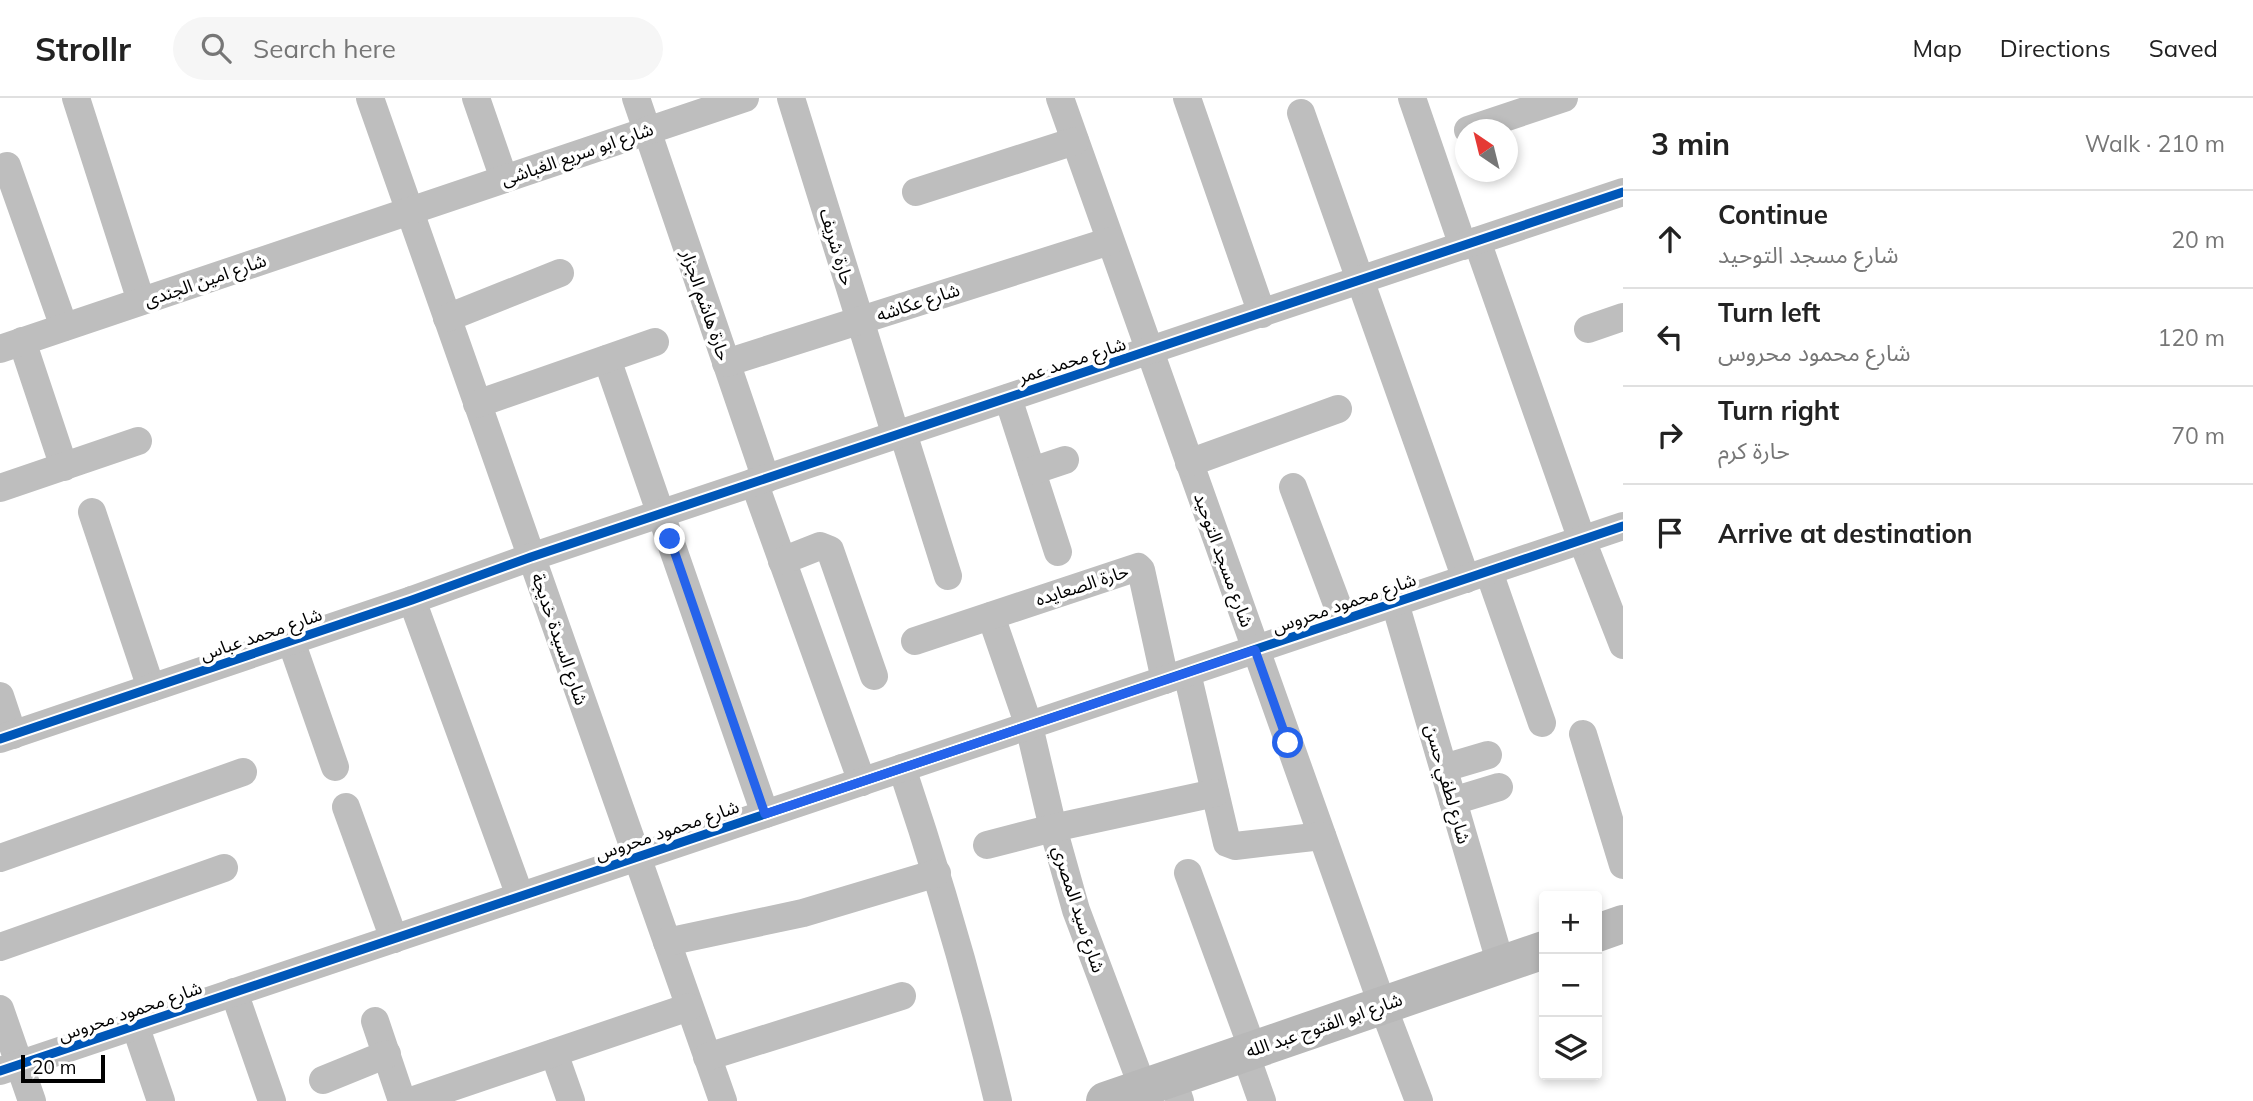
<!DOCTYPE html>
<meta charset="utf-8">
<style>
body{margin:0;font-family:Mulish,"Noto Sans Arabic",sans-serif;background:#f6f6f6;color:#222}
.controls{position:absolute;right:21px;bottom:21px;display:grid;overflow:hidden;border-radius:7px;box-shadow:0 4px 10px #0003}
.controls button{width:63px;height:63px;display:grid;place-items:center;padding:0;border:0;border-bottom:2px solid #e0e0e0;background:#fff;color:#222;font:35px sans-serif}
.compass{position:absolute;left:1455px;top:21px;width:63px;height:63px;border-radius:50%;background:#fff;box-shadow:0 4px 10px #0003;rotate:325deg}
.scale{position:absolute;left:21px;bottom:18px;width:84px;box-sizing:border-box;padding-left:7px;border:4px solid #000;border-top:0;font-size:19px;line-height:24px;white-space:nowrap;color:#000;-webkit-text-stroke:5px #fff;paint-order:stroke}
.stop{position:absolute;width:21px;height:21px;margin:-16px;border:5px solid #2563eb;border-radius:50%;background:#fff}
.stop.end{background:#2563eb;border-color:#fff;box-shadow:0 2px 7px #0008}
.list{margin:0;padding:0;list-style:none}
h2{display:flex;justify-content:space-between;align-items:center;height:91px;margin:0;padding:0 28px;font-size:30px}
h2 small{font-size:23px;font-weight:400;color:#767676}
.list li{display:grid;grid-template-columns:46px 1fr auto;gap:21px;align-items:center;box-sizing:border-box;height:98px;padding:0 28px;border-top:2px solid #e0e0e0}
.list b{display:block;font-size:26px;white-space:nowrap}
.list p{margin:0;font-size:23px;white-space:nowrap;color:#767676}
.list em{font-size:23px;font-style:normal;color:#767676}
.icon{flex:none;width:38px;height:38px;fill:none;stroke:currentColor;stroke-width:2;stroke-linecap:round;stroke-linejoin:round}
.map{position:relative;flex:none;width:1623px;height:1003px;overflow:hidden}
header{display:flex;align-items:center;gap:42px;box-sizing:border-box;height:98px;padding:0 35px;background:#fff;border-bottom:2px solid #e0e0e0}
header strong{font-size:33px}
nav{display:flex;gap:38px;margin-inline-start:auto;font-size:24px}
.search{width:490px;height:63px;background:#f6f6f6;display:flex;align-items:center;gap:18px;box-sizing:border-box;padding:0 24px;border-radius:38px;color:#767676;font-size:26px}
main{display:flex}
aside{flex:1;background:#fff}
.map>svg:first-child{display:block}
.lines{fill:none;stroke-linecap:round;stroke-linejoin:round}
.street{stroke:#bebebe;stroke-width:28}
.secondary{stroke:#b8b8b8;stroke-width:38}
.cycleway-casing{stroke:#fff;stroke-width:13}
.cycleway{stroke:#0057b8;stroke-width:9}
.route{stroke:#2563eb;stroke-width:9}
.labels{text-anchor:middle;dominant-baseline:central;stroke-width:7;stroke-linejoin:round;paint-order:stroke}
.street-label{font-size:18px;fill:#000;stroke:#fff}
</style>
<header>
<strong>Strollr</strong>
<div class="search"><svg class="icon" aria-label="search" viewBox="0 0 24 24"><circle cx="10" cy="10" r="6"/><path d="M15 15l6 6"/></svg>Search here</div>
<nav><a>Map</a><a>Directions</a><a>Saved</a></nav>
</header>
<main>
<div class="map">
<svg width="1623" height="1003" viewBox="0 0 1623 1003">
<rect width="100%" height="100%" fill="#fff"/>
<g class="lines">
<!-- street -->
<g class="street">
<path d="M76 0 141 203"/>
<path d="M370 0 723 1003"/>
<path d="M476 0 504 81"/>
<path d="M636 0 766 381"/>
<path d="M791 0 896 338"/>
<path d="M1060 0 1382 906 1419 1003"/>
<path d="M1187 0 1262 216"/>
<path d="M1412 0 1463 148"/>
<path d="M1301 15 1466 481"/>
<path d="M1468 32 1564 0"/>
<path d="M7 68 64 229"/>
<path d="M916 94 1075 43"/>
<path d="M1477 143 1582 442 1623 547"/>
<path d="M447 220 560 175"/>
<path d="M1588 231 1623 219"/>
<path d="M22 243 64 369"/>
<path d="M0 251 745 0"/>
<path d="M607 261 765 716"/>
<path d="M726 265 1110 143"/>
<path d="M1008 300 1058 454"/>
<path d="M477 306 655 244"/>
<path d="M903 335 948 478"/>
<path d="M1189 365 1338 311"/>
<path d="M1032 373 1065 362"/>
<path d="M754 384 862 684"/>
<path d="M1293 389 1343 522"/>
<path d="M0 390 138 343"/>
<path d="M92 414 151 590"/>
<path d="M782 463 820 448 830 452 874 578"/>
<path d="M1489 474 1542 625"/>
<path d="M412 502 520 798"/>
<path d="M1395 505 1501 867"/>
<path d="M991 518 1029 628 1053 730 1076 812 1143 990"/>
<path d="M291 543 335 669"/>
<path d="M915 543 1138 469 1141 472 1165 582"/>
<path d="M1187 575 1227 745 1235 748 1322 738"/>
<path d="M0 598 13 637"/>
<path d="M1583 636 1623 767"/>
<path d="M0 641 412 502 531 459 1623 94"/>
<path d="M902 670C939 780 971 890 998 1003"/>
<path d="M1444 670 1488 657"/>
<path d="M1453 703 1499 689"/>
<path d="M346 709 394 841"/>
<path d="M987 747 1053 730 1215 695"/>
<path d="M0 760 243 674"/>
<path d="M1188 775 1253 952"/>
<path d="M667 844 803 815 937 775"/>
<path d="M0 849 224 770"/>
<path d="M234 894 272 1003"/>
<path d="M0 911 32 1003"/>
<path d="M375 923 402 1003"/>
<path d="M135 927 161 1003"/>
<path d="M554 955 571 1003"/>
<path d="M1245 955 1262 1003"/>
<path d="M707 959 902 898"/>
<path d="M0 973 1623 428"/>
<path d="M1172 980 1180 1003"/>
<path d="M323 982 387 956"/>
<path d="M411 1003 689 909"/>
</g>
<!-- secondary -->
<g class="secondary">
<path d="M1597 835 1623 826"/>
<path d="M1105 1003 1544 852"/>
</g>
<!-- cycleway casing -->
<g class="cycleway-casing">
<g id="cycleway">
<path d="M0 641 412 502 531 459 1623 94"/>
<path d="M0 973 1623 428"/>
</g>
</g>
<!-- cycleway -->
<use href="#cycleway" class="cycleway"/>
</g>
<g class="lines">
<!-- route -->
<path class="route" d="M670 441 765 716 1255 552 1288 645"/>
</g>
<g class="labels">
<!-- street labels -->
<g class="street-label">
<text transform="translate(577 56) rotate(-19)">شارع ابو سريع الغباشى</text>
<text transform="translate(837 149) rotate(73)">حارة شريف</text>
<text transform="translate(205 182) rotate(-19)">شارع امين الجندى</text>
<text transform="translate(918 204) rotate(-18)">شارع عكاشه</text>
<text transform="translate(706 207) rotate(71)">حارة هاشم الجزار</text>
<text transform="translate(1072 262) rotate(-18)">شارع محمد عمر</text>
<text transform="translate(1224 462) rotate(70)">شارع مسجد التوحيد</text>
<text transform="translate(1082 487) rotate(-18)">حارة الصعايده</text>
<text transform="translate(1344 505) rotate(-19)">شارع محمود محروس</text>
<text transform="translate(261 536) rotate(-19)">شارع محمد عباس</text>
<text transform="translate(560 541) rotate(71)">شارع السيدة خديجة</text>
<text transform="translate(1448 686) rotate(74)">شارع لطفي حسن</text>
<text transform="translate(667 732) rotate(-19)">شارع محمود محروس</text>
<text transform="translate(1079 811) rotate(72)">شارع سيد المصري</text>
<text transform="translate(130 913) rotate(-19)">شارع محمود محروس</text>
<text transform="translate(1324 927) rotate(-19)">شارع ابو الفتوح عبد الله</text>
</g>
</g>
</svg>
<div class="controls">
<button>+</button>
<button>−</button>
<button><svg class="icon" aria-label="layers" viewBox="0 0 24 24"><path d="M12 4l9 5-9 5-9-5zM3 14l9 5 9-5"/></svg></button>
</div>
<svg class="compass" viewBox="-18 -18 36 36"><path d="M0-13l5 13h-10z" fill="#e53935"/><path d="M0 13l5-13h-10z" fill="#767676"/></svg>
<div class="scale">20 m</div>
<div class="stop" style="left:1288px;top:645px"></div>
<div class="stop end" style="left:670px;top:441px"></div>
</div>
<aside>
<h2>3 min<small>Walk · 210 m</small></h2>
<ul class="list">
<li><svg class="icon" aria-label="ahead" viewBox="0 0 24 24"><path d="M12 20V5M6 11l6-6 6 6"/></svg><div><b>Continue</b><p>شارع مسجد التوحيد</p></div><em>20 m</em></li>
<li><svg class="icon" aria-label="left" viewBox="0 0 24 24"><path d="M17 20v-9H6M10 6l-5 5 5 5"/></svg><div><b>Turn left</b><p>شارع محمود محروس</p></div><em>120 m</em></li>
<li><svg class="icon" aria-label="right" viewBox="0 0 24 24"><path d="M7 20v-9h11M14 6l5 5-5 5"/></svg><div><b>Turn right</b><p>حارة كرم</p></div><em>70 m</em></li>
<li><svg class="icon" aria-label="arrive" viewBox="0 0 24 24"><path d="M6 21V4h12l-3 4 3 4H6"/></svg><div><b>Arrive at destination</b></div></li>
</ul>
</aside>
</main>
